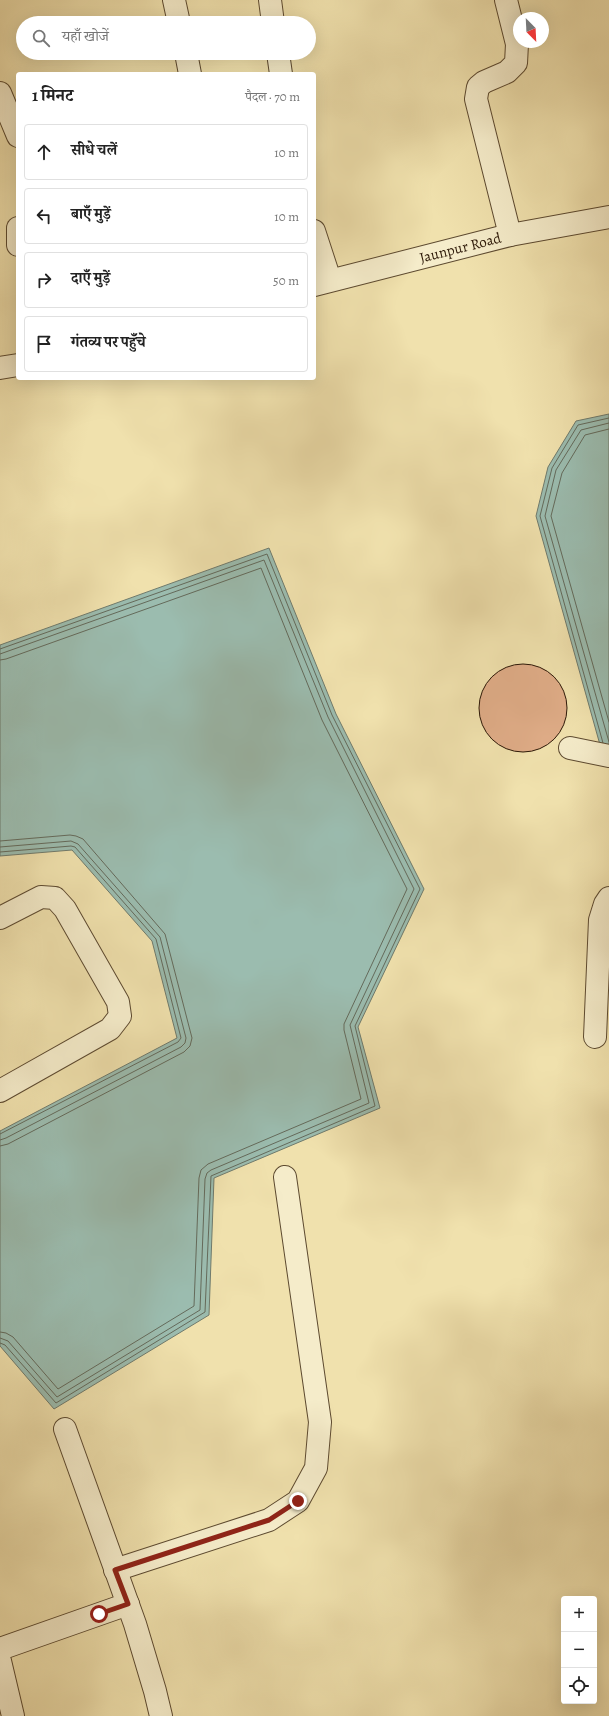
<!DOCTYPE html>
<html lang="hi">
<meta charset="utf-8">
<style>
body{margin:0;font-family:Alegreya,"Noto Serif Devanagari",serif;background:#f6f6f6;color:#222}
.controls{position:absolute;right:12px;bottom:12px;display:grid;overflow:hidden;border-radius:4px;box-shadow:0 4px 16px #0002}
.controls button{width:36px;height:36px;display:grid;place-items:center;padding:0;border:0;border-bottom:1px solid #e0e0e0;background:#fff;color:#222;font:20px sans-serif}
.compass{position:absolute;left:513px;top:12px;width:36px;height:36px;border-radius:50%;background:#fff;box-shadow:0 4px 16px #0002;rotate:156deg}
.stop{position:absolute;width:12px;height:12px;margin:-9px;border:3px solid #8f2418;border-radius:50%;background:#fff}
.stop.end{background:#8f2418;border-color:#fff;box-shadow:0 1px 4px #0008}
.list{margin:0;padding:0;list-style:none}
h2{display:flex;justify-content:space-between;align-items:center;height:52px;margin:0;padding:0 16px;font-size:17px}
h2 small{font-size:13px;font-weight:400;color:#767676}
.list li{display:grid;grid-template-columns:26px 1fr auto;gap:12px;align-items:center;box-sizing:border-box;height:56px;margin:0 8px 8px;padding:0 8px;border:1px solid #e0e0e0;border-radius:4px}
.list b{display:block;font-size:15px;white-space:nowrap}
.list em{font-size:13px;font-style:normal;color:#767676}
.icon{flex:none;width:22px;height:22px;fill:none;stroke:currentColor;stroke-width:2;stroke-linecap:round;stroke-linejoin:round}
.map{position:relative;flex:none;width:609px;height:1716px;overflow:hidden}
.search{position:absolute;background:#fff;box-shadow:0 4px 16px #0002;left:16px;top:16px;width:300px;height:44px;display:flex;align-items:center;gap:10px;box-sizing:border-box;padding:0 14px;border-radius:22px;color:#767676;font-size:15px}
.panel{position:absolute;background:#fff;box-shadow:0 4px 16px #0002;left:16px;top:72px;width:300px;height:308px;border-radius:4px}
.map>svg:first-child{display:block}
.water{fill:#9bbcaf;stroke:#6f7a6c}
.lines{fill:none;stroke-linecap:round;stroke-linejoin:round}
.shore{stroke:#646a5b;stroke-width:1}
.building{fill:#dfac87;stroke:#2c1807}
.minor-casing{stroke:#5d4a30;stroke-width:24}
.minor{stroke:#f5ecca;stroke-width:22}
.route{stroke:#8f2418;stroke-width:5}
.labels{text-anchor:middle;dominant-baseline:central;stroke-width:3;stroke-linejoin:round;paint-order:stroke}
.street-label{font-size:15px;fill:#2c1807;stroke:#f5ecca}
</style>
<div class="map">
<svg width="609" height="1716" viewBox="0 0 609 1716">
<rect width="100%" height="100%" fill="#f0e1ad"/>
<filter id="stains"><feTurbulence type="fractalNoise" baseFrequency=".005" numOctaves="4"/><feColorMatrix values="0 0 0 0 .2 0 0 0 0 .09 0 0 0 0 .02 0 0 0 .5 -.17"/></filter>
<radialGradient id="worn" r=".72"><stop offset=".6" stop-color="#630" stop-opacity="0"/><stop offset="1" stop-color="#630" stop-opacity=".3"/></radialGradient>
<!-- water -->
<g class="water">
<path d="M609 414V751L602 752 536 516 548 467 576 421Z"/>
<path d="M269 548 336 714 424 889 358 1027 380 1108 214 1178 209 1315 54 1409 0 1346V1131L177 1038 152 941 72 850 0 856V645Z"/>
</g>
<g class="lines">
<!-- shore -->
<g class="shore">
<path d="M609 423 581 430 556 470 545 516 609 742"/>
<path d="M609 429 585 435 562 473 551 516 609 722"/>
<path d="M0 649 267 554 332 715 420 889 355 1026 375 1106 211 1176 205 1312 56 1403 5 1345 0 1343"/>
<path d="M0 654 264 560 328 717 414 889 350 1025 369 1103 211 1170 207 1173 205 1179 200 1310 57 1397 8 1341 0 1338"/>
<path d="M0 660 6 659 261 568 322 720 407 889 344 1024V1030L361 1099 208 1164 201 1170 199 1178 194 1306 58 1389 13 1337 6 1333 0 1332"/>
<path d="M603 743 540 516 552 468 578 425 609 418"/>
<path d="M0 841 70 835 76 836 83 839 165 934 192 1038 190 1046 184 1052 8 1144 0 1146"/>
<path d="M0 847 71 841 78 844 160 937 186 1038 185 1043 181 1047 6 1138 0 1140"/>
<path d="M0 852 71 846 75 847 156 939 181 1038 178 1042 0 1134"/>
</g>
</g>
<!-- building -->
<circle class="building" cx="523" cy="708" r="44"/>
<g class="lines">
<!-- minor casing -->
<g class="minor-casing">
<g id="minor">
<path d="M174 0 179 23"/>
<path d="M270 0 273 23"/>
<path d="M506 0 517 44 516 63 507 72 484 82 478 87 476 99 510 235"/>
<path d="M186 53 190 74"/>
<path d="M278 53 281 74"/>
<path d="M0 93 18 136"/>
<path d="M18 228V245"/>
<path d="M314 231 330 280"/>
<path id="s1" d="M314 285 510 235 609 217"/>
<path d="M0 368 18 365"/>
<path d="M570 748 609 756"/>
<path d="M0 918 41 897 55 898 65 909 118 1002 120 1016 110 1029 0 1091"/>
<path d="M595 1037 600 920 605 904 609 898"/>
<path d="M65 1429 135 1624 155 1691 161 1716"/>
<path d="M115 1570 269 1520 298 1501 316 1468 320 1422 285 1177"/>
<path d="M0 1649 128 1604"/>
<path d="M0 1661 13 1716"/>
</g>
</g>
<!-- minor -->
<use href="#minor" class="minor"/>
</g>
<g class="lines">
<!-- route -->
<path class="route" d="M99 1614 128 1604 115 1570 269 1520 298 1501"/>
</g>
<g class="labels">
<!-- street labels -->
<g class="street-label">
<text stroke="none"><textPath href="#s1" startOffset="151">Jaunpur Road</textPath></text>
</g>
</g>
<rect width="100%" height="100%" filter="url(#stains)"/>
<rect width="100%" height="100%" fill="url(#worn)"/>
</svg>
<div class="controls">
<button>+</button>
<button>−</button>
<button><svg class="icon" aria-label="locate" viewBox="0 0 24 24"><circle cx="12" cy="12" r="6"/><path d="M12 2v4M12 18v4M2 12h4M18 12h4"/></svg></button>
</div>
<svg class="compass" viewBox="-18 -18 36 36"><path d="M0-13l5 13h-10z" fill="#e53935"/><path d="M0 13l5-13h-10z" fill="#767676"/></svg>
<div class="stop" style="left:99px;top:1614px"></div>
<div class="stop end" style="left:298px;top:1501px"></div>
<div class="search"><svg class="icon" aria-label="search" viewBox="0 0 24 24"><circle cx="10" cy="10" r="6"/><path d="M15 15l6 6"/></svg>यहाँ खोजें</div>
<section class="panel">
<h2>1 मिनट<small>पैदल · 70 m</small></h2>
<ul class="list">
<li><svg class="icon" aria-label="ahead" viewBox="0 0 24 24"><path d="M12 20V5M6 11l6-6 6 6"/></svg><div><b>सीधे चलें</b></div><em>10 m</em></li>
<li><svg class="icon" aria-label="left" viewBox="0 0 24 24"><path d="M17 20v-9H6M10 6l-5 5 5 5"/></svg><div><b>बाएँ मुड़ें</b></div><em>10 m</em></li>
<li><svg class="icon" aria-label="right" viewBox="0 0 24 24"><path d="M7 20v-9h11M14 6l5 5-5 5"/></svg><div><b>दाएँ मुड़ें</b></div><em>50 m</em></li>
<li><svg class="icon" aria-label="arrive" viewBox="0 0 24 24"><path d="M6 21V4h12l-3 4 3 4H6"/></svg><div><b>गंतव्य पर पहुँचे</b></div></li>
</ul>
</section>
</div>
